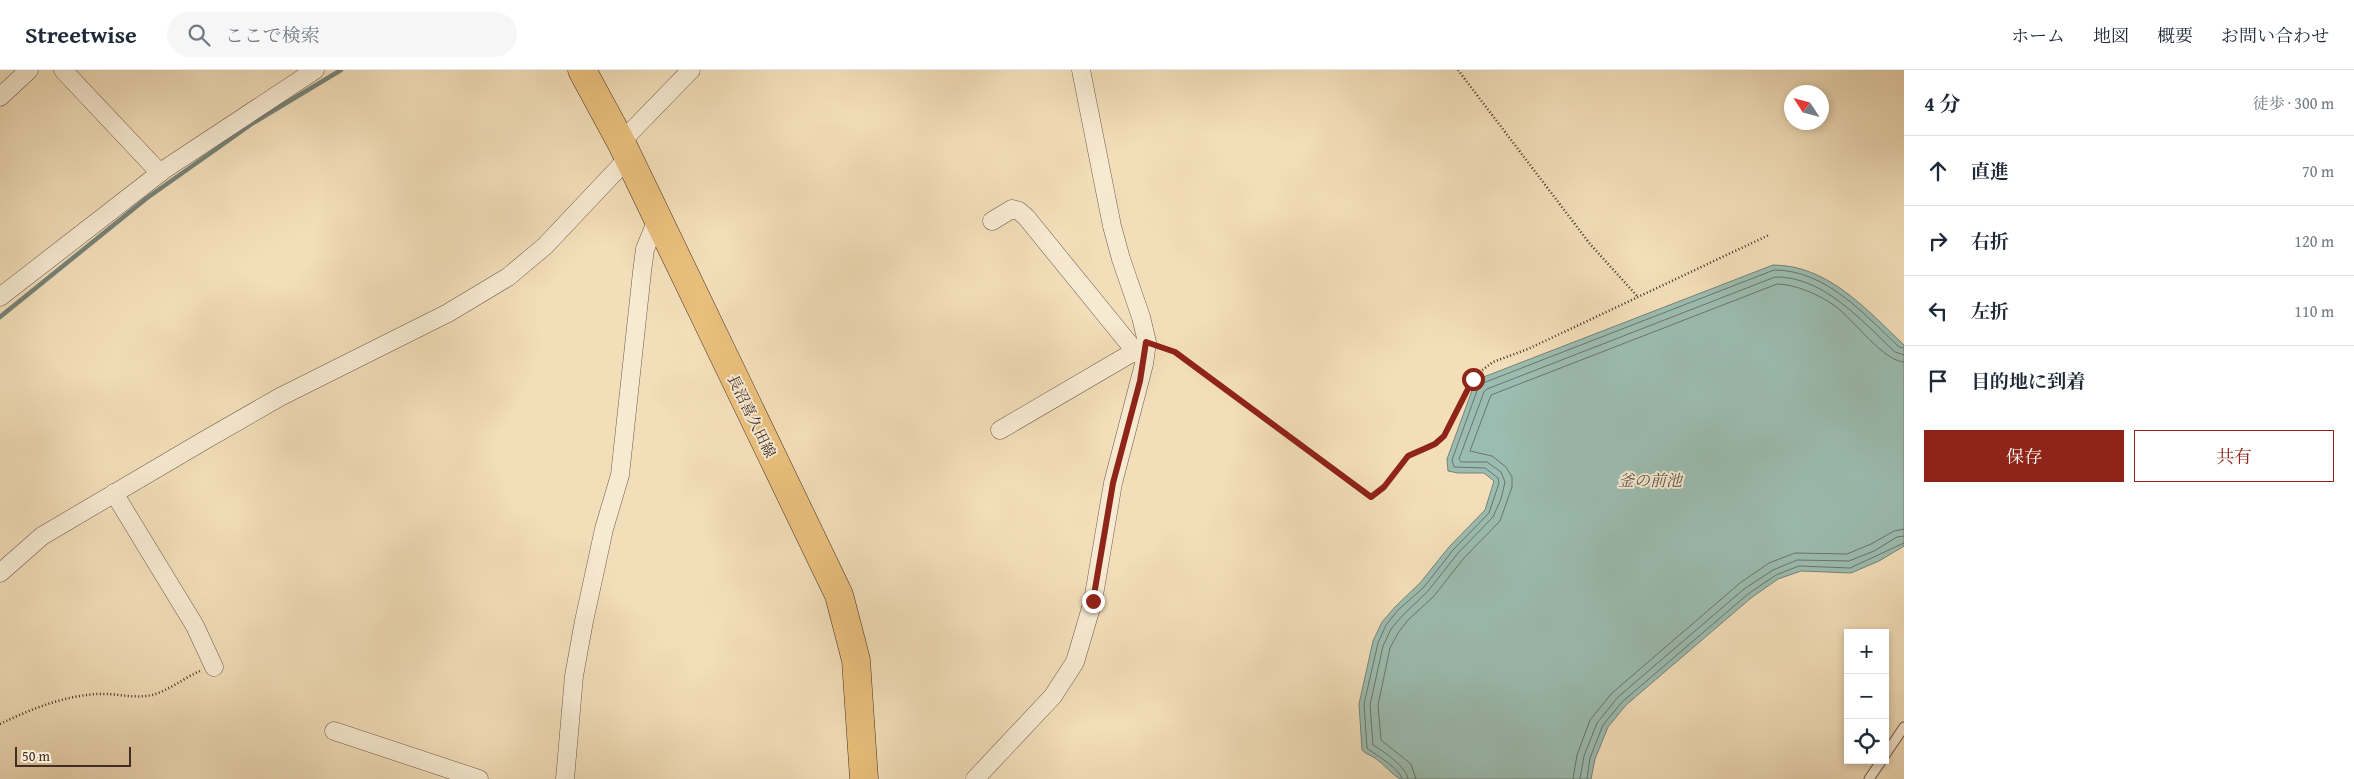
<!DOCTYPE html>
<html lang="ja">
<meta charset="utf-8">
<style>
body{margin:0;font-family:"Gentium Book Plus","Noto Serif JP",serif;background:#f6f6f7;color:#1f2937}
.controls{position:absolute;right:15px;bottom:15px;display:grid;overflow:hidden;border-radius:0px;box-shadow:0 2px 8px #0003}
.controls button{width:45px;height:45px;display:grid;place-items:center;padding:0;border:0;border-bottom:1px solid #e0e1e3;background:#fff;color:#1f2937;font:25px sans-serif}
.compass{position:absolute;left:1784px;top:15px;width:45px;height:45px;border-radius:50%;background:#fff;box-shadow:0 2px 8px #0003;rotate:306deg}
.scale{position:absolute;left:15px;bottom:12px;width:116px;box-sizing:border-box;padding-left:5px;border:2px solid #412d25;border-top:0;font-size:14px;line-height:18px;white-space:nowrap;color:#412d25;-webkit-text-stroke:4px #f7ead2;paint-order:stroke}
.stop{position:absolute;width:15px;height:15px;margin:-11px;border:4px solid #8f2418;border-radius:50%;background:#fff}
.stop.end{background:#8f2418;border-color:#fff;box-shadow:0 1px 5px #0008}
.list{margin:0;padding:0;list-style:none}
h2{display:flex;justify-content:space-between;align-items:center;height:65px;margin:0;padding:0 20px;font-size:21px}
h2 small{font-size:16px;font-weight:400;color:#747a83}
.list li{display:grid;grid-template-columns:32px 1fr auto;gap:15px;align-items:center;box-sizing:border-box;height:70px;padding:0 20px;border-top:1px solid #e0e1e3}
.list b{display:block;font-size:19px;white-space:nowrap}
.list em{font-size:16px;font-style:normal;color:#747a83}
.actions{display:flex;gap:10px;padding:15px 20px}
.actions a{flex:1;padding:11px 0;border:1px solid #8f2418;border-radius:0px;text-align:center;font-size:18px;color:#8f2418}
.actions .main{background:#8f2418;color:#fff}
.icon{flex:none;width:28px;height:28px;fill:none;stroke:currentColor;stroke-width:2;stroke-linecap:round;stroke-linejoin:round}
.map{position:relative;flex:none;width:1904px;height:709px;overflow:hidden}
header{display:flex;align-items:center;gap:30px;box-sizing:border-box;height:70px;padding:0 25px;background:#fff;border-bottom:1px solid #e0e1e3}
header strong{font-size:24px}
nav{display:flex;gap:28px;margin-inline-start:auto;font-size:18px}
.search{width:350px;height:45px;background:#f6f6f7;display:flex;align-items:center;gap:12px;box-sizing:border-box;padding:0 18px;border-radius:28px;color:#747a83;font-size:19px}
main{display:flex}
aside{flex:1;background:#fff}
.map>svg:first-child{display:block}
.water{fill:#9bbcb0;stroke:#778378}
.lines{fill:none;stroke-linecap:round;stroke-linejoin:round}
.shore{stroke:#6e746a;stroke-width:1}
.stream{stroke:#778378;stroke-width:4.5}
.lane-casing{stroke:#6d594a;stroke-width:11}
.street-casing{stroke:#6d594a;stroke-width:19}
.primary-casing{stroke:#412d25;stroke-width:29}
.path{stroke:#412d25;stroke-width:2.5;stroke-dasharray:1 2.5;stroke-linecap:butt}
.lane{stroke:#f7ead2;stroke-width:9}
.street{stroke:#f7ead2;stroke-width:18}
.primary{stroke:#e9bf7c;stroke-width:28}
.route{stroke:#8f2418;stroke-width:6}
.labels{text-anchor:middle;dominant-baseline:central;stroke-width:4;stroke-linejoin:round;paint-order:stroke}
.street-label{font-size:15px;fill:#412d25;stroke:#f7ead2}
.water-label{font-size:16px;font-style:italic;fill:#585148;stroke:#f7ead2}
</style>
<header>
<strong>Streetwise</strong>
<div class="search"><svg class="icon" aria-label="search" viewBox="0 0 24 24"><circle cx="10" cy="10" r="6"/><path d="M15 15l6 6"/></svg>ここで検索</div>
<nav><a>ホーム</a><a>地図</a><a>概要</a><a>お問い合わせ</a></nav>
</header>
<main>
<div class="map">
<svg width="1904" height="709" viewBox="0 0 1904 709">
<rect width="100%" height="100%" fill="#f2deb9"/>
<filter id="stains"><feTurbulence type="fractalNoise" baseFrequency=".004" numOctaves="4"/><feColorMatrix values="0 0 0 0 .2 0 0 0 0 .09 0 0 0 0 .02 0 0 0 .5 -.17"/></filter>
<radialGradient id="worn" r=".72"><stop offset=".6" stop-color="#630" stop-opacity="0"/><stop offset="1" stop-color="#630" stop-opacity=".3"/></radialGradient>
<!-- water -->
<path class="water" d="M1773 195C1828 195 1867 240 1904 275V476L1879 491 1851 503 1801 501 1778 509 1751 528 1626 635 1608 657 1595 689 1591 709H1400C1390 703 1384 694 1375 688 1370 685 1366 684 1362 680L1359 634 1373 571 1382 552 1395 537 1420 513 1449 477 1485 440 1494 411 1484 403H1458L1448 401 1447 389 1474 315 1481 308Z"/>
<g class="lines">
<!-- shore -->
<g class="shore">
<path d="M1402 709C1400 698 1375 685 1367 678L1364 634 1378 573 1386 555 1398 540 1424 517 1453 480 1489 443 1499 413 1498 408 1485 398 1454 397 1452 390 1478 318 1483 313 1774 200C1826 200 1864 244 1899 277L1904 278"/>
<path d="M1408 709C1407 697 1383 681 1373 675L1370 635 1383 576 1391 559 1403 545 1428 521 1458 483 1493 447 1501 429 1505 412 1501 402 1487 392H1461L1459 389 1484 322 1487 319 1775 207C1823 206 1862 251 1895 282L1904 285"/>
<path d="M1416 709 1411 694 1381 670 1378 635 1390 578 1398 563 1408 550 1434 526 1464 488 1500 451 1512 417V407L1506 397 1492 386 1470 381 1491 325 1777 214C1795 214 1820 225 1835 236 1853 249 1883 291 1904 292"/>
<path d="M1573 709 1577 685 1590 650 1612 623 1740 513 1769 493 1795 483 1847 484 1871 474 1894 461 1904 459"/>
<path d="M1580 709 1584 686 1597 653 1618 627 1744 519 1773 500 1797 490 1849 491 1874 481 1897 467 1904 466"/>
<path d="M1587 709 1590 688 1603 655 1622 632 1748 524 1776 505 1799 496 1850 498 1904 473"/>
</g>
<!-- stream -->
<path class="stream" d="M0 247 147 128 253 53 341 0"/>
<!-- lane casing -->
<g class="lane-casing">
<g id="lane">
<path d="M1885 685 1904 657"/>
<path d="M1869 709 1882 690"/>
</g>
</g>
<!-- street casing -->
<g class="street-casing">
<g id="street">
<path d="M63 0 160 103"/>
<path d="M0 27 29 0"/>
<path d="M621 72 691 0"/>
<path d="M992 151 1012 139 1019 141 1026 147 1135 281"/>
<path d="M0 227 165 99 315 0"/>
<path d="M1000 360 1130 284 1145 280"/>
<path d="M114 423 195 556 214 597"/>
<path d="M0 503 42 466 205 370 280 327 448 243 508 207 545 176 628 88"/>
<path d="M334 661 479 709"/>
<path d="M565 709 574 606 584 551 604 459 620 405 642 202 645 179 657 150"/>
<path d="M975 709 1053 626 1075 592 1093 531 1113 413 1144 294 1147 272 1141 247 1121 189 1112 156 1081 0"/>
</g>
</g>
<!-- primary casing -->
<g class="primary-casing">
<path id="primary" d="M582 0 621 72 839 525 856 590 864 709"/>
</g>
<!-- path -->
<g class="path">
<path d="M1458 0 1590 174 1638 227"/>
<path d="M1163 276 1175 282 1371 427 1384 417 1408 387 1435 373 1443 366 1473 309 1481 301 1493 292 1528 279 1769 165"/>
<path d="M0 654C31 639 63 626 98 624 116 623 134 629 152 625 168 621 184 608 200 601"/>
</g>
<!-- lane -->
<use href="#lane" class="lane"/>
<!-- street -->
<use href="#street" class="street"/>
<!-- primary -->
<use href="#primary" class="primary"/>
</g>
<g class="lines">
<!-- route -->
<path class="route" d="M1093 531 1113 413 1140 311 1146 272 1175 282 1371 427 1384 417 1408 386 1435 374 1444 366 1473 309"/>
</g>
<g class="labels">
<!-- street labels -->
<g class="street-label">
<text transform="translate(752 346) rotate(64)">長沼喜久田線</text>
</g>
<!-- water labels -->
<g class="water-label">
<text x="1650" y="410">釜の前池</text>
</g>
</g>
<rect width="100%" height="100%" filter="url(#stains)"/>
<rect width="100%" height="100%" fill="url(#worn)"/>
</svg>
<div class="controls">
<button>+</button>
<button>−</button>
<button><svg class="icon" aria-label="locate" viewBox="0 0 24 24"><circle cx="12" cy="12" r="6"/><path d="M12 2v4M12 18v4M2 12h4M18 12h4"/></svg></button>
</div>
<svg class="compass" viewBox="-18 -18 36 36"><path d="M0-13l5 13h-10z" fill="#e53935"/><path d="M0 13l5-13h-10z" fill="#747a83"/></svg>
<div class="scale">50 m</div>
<div class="stop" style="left:1473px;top:309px"></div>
<div class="stop end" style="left:1093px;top:531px"></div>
</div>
<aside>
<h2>4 分<small>徒歩 · 300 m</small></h2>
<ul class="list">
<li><svg class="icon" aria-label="ahead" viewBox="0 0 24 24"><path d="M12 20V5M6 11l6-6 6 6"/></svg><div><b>直進</b></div><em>70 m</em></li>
<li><svg class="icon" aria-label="right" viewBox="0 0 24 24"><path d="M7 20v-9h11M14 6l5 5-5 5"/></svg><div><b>右折</b></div><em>120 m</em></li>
<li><svg class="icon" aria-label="left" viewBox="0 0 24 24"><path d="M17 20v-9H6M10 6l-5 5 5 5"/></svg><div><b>左折</b></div><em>110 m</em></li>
<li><svg class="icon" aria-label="arrive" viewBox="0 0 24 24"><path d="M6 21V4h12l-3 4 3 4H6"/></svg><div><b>目的地に到着</b></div></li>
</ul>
<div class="actions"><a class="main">保存</a><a>共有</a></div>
</aside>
</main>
